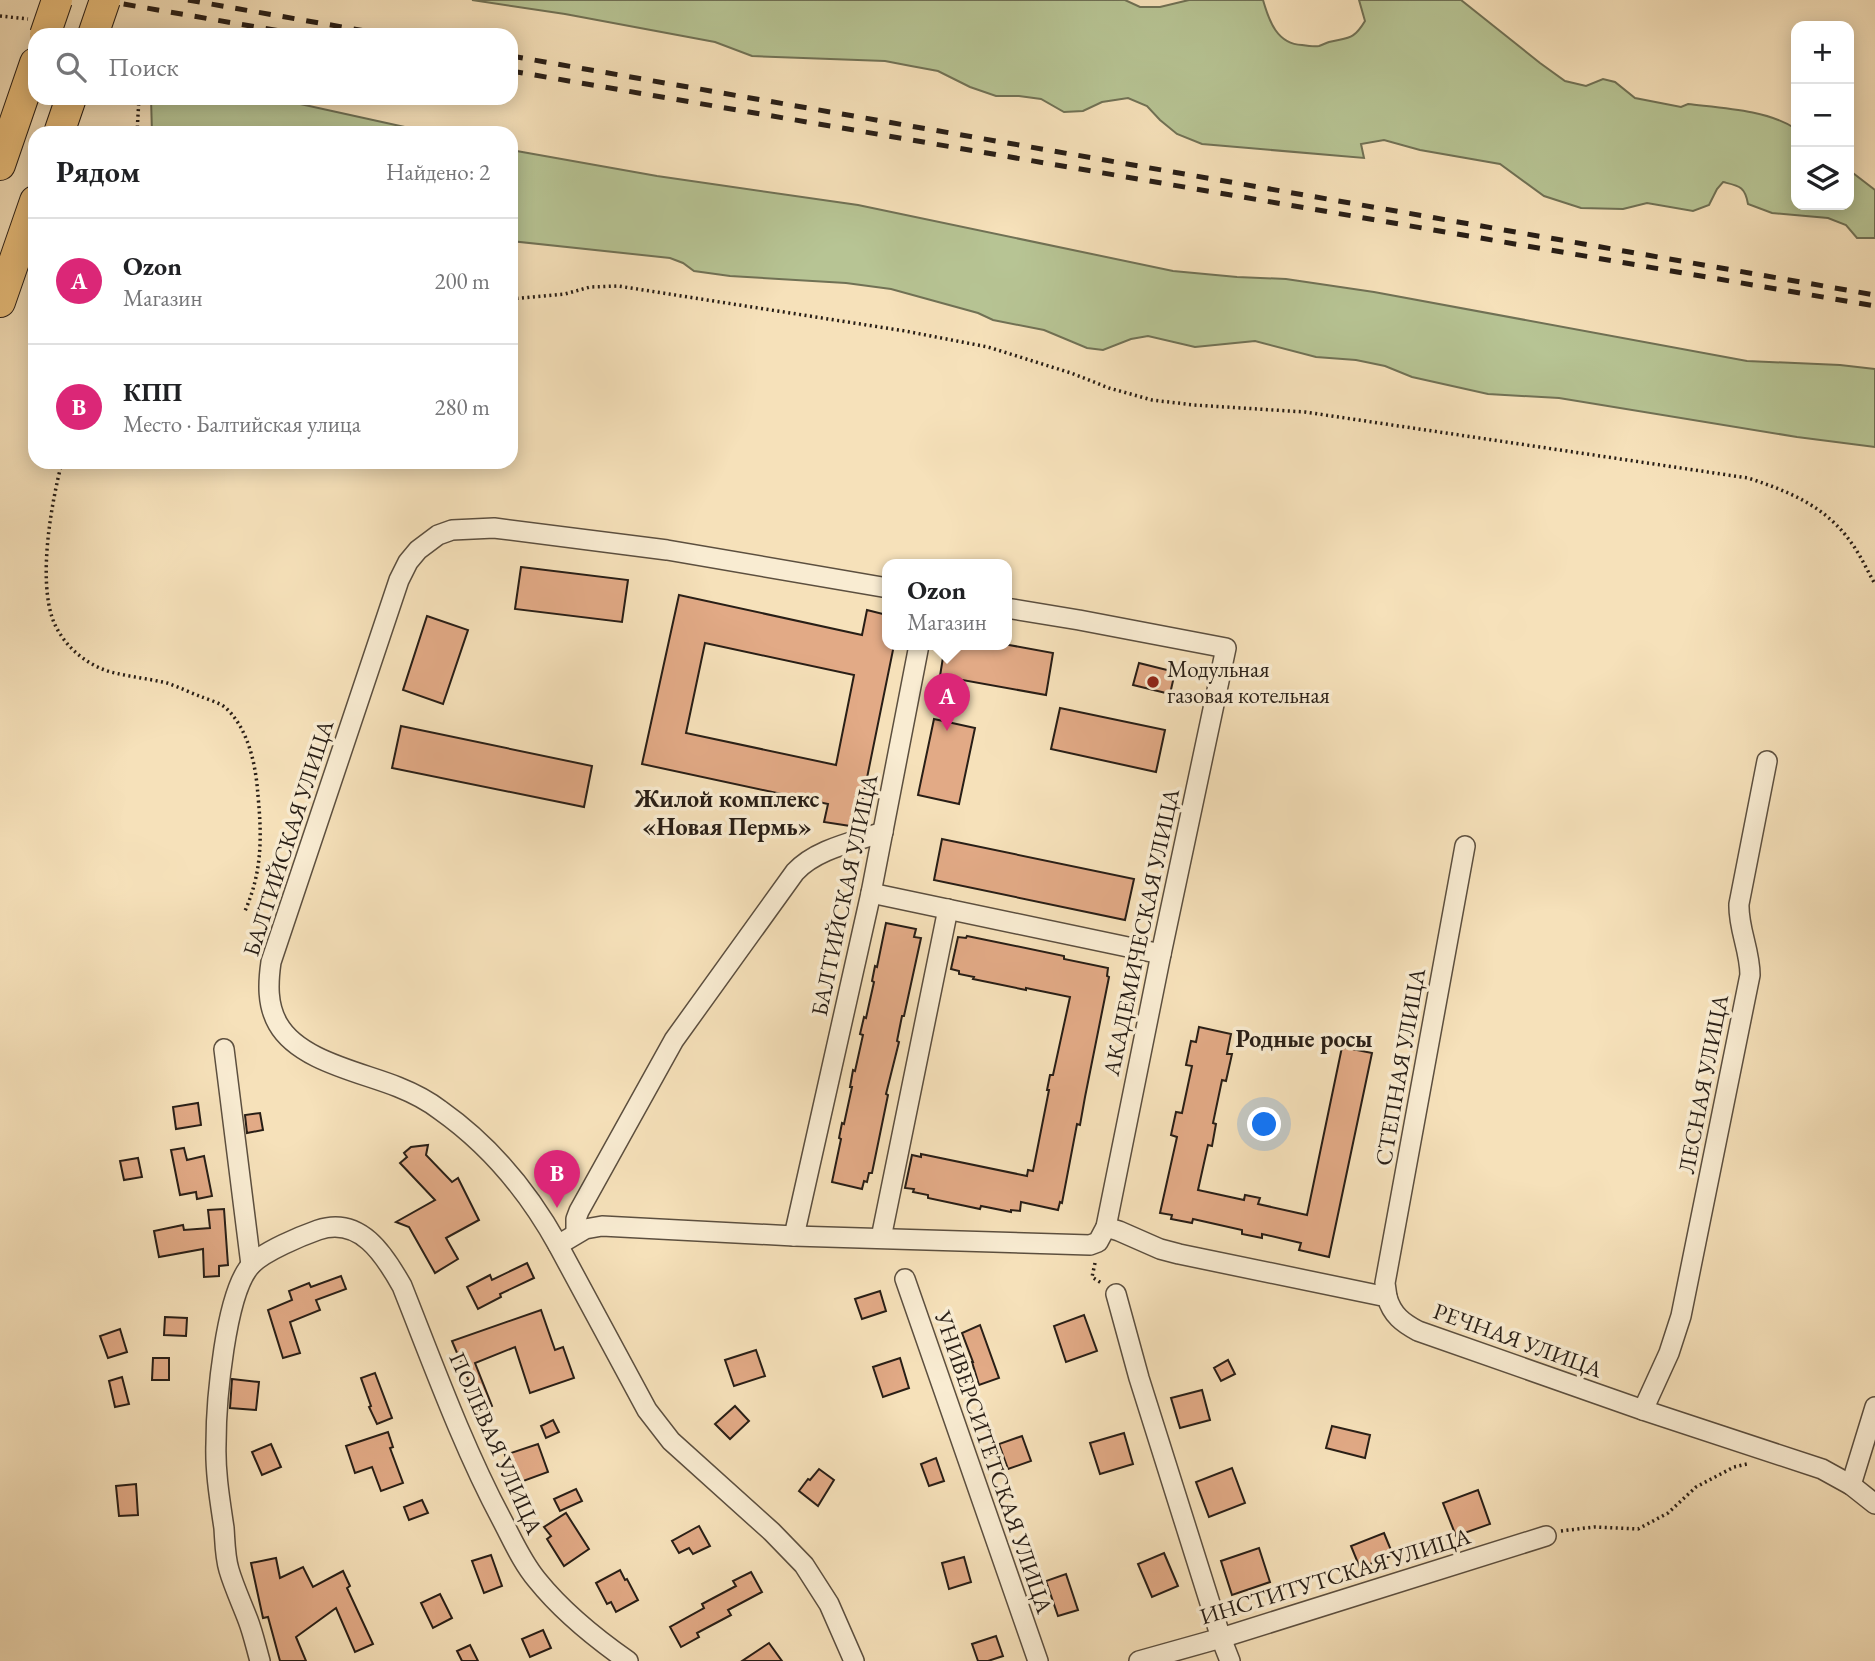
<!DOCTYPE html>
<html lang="ru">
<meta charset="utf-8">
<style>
body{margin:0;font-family:"EB Garamond",serif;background:#f2f2f2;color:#202124}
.controls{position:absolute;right:21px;top:21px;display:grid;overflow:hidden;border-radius:14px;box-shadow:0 4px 18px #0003}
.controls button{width:63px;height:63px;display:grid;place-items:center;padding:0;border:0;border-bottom:2px solid #e0e0e0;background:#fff;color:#202124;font:35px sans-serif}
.you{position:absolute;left:1265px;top:1125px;width:24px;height:24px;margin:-18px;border:5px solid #fff;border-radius:50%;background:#1a73e8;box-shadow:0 0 0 10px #1a73e833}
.badge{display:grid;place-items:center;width:46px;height:46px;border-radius:50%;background:#db2777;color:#fff;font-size:23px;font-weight:700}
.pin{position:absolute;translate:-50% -58px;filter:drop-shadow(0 2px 4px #0008)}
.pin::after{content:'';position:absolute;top:37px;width:24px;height:21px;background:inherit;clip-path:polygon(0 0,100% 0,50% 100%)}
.popup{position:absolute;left:882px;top:559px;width:130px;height:91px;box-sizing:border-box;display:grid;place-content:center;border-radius:14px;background:#fff;filter:drop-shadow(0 2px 5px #0005);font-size:23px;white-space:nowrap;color:#757577}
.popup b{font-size:26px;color:#202124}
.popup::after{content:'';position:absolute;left:50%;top:100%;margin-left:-14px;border:14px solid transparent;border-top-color:#fff}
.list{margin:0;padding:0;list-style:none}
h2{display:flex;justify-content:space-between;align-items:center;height:91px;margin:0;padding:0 28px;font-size:30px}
h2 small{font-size:23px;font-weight:400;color:#757577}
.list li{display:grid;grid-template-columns:46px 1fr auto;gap:21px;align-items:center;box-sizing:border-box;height:126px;padding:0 28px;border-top:2px solid #e0e0e0}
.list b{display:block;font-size:26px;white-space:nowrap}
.list p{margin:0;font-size:23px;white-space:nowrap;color:#757577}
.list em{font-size:23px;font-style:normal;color:#757577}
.icon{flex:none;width:38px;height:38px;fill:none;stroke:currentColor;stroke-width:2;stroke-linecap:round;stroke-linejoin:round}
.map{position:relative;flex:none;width:1875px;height:1661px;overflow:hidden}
.search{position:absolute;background:#fff;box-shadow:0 4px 18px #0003;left:28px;top:28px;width:490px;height:77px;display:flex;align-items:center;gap:18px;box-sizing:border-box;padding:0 24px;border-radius:21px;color:#757577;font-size:26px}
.panel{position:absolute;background:#fff;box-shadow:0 4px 18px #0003;left:28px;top:126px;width:490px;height:343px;border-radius:21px}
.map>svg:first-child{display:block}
.green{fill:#b7c494;stroke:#707155;stroke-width:2}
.building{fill:#e2aa86;stroke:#281e16;stroke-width:2;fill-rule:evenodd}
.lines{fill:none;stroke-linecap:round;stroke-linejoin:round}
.minor-casing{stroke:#5c4f3f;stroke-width:22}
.highway-casing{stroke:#281e16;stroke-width:32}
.path{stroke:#281e16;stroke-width:3.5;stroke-dasharray:2 3.5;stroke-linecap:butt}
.minor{stroke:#f9ecd2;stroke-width:19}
.highway{stroke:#ebc07d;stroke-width:30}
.rail{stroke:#281e16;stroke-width:5;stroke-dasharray:12 12;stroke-linecap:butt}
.highway-bridge-casing{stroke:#281e16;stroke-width:32;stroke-linecap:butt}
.highway-bridge{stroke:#ebc07d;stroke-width:30}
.poi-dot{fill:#8f2418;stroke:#f9ecd2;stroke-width:2.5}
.labels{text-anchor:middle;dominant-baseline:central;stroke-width:7;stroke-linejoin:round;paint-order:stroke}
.poi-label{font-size:23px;fill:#281e16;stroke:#f9ecd2;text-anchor:start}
.street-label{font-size:23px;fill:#281e16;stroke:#f9ecd2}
.neighbourhood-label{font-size:24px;font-weight:bold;fill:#281e16;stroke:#f9ecd2}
</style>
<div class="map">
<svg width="1875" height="1661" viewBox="0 0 1875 1661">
<rect width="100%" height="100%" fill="#f6e1ba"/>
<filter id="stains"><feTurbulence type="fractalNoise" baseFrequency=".00286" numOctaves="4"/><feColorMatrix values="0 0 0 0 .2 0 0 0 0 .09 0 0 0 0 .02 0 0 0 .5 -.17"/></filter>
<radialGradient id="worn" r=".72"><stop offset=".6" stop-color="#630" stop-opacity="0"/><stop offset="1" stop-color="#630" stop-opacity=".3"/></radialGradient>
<!-- green -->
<g class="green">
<path d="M472 0H1125L1140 7H1160L1189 0H1263C1269 21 1277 44 1302 45 1308 46 1314 47 1319 46 1322 45 1326 43 1329 42 1348 37 1353 41 1365 21L1359 0H1461L1540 63 1565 81 1586 86 1603 79 1615 82 1635 98 1681 107 1688 104C1722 108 1768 110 1796 129V205H1849V170L1875 190V238H1857L1846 225 1828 218 1772 213 1748 204C1745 186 1739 186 1723 182L1717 189 1709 205 1693 211 1647 203 1623 209 1581 208 1544 196 1500 164 1420 150 1384 140 1361 144 1364 158 1202 144 1177 134 1160 120 1147 106 1128 98 1102 102 1083 111 1064 112 1041 99 1019 96H996L970 87 938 71 911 66 885 61 752 56 715 42 565 14Z"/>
<path d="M151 98H273L432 133H152Z"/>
<path d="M511 150 657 176 858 205 1173 271 1237 277 1286 279 1374 292 1747 361 1840 365 1875 369V447L1797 437 1559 398 1488 394 1412 377 1385 366 1356 360 1316 357 1255 341 1195 347 1148 336 1131 339 1103 350 1087 348 1044 330 993 320 978 313 891 289 846 283 730 276 694 271 683 263 670 258 511 241Z"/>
</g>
<!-- building -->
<g class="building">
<path d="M521 567 628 580 622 622 515 609Z"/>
<path d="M679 595 862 635 867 610 887 615V645H894L857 827 824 822 828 804 642 764ZM705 643 854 675 836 765 686 733Z"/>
<path d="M427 616 468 630 443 704 403 690Z"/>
<path d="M945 645H1009L1053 653 1046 695 940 676Z"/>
<path d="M1139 663 1175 672 1170 694 1133 685Z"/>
<path d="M1060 708 1165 730 1156 772 1051 749Z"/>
<path d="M934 719 975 728 959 804 918 795Z"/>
<path d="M401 726 592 766 584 807 392 768Z"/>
<path d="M942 839 1134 879 1125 920 934 880Z"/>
<path d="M886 923 916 929 914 937 921 938 904 1016H902L897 1041 899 1042 886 1094 888 1095 872 1173H869L867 1182 864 1181 862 1189 832 1182 841 1139 839 1138 842 1123 844 1124 852 1087H850L853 1070 855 1071 863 1035 860 1034 864 1017 866 1018 874 982 872 981 875 966 877 967Z"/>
<path d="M967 936 1064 956V959L1108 968 1107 976 1109 977 1085 1097 1080 1125 1077 1124 1062 1203 1060 1202 1058 1210 1021 1202 1020 1211 1011 1210V1212L981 1206 980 1209 928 1198V1195L913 1192 914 1189 905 1188 912 1155 921 1157V1154L1027 1176 1028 1170 1033 1171 1049 1090H1047L1050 1075H1053L1070 997 1026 988V990L973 979 974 977 959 974V971L951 969 958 937 966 938Z"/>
<path d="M1199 1027 1231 1034 1227 1054H1232L1226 1081 1222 1080 1213 1123 1216 1124 1212 1146 1208 1145 1198 1190 1244 1200 1245 1195 1260 1198 1258 1204 1307 1215 1342 1047 1372 1053 1329 1257 1299 1250 1301 1243 1262 1234V1238L1242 1234V1230L1193 1219 1192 1223 1171 1219 1172 1215 1160 1213 1177 1137 1171 1135 1176 1112 1182 1113 1192 1066 1186 1065 1191 1041 1196 1042Z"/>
<path d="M198 1103 201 1125 176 1129 173 1107Z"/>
<path d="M260 1113 263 1130 247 1133 245 1115Z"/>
<path d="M428 1145 426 1155 452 1182 458 1178 479 1220 446 1238 458 1259 435 1273 409 1227 396 1222 435 1200 400 1163 407 1157 404 1153 411 1147Z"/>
<path d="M184 1148 187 1160 204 1156 212 1196 197 1199 196 1192 180 1195 171 1150Z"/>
<path d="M138 1158 142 1177 124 1180 120 1161Z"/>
<path d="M224 1209 228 1265 219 1266V1276L204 1277 203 1249 159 1257 154 1231 183 1225 184 1230 210 1228 208 1210Z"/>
<path d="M527 1263 534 1278 500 1294 501 1297 478 1309 467 1287 490 1275 492 1280Z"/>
<path d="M341 1276 346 1289 316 1300 320 1310 290 1322 300 1353 283 1358 268 1310 292 1300 289 1291 309 1283 311 1287Z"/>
<path d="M880 1291 886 1311 862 1319 855 1299Z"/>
<path d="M541 1310 555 1350 563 1347 574 1378 530 1393 515 1347 475 1363 492 1406 474 1413 466 1394 473 1391 452 1341Z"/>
<path d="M1084 1315 1097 1351 1066 1362 1054 1326Z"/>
<path d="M165 1317 187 1318 186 1336 164 1335Z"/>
<path d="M980 1325 999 1378 979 1385 972 1362H973L962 1333Z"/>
<path d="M120 1329 127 1352 108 1358 100 1336Z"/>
<path d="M756 1350 765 1376 734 1386 725 1360Z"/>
<path d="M153 1358H169V1380H152Z"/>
<path d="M900 1358 909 1388 883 1397 873 1367Z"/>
<path d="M1228 1360 1235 1374 1221 1381 1214 1368Z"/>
<path d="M375 1373 392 1418 377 1424 369 1407 371 1406 361 1378Z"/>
<path d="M122 1377 129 1404 115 1407 109 1381Z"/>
<path d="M232 1379 259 1382 256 1410 230 1408Z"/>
<path d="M1202 1390 1210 1420 1180 1428 1171 1398Z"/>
<path d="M735 1406 749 1421 730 1439 715 1424Z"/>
<path d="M553 1420 559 1432 546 1438 541 1426Z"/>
<path d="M1332 1426 1370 1435 1365 1458 1326 1448Z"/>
<path d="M388 1432 393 1447 390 1448 403 1483 381 1491 372 1467 355 1473 346 1446Z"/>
<path d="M1124 1433 1133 1464 1100 1474 1090 1443Z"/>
<path d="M1022 1436 1031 1461 1008 1469 999 1444Z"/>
<path d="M271 1444 281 1467 262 1475 252 1452Z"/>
<path d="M538 1444 548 1472 515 1484 505 1455Z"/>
<path d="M936 1458 944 1481 929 1486 921 1464Z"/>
<path d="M1232 1468 1245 1503 1209 1517 1196 1482Z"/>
<path d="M819 1469 834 1480 818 1506 799 1491 808 1479 810 1480Z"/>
<path d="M136 1484 138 1515 119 1516 116 1486Z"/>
<path d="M576 1489 582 1501 560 1511 554 1499Z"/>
<path d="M1478 1490 1490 1524 1456 1536 1443 1503Z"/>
<path d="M422 1500 428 1513 409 1520 404 1507Z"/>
<path d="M566 1513 589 1549 564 1566 547 1539 551 1536 544 1527Z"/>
<path d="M699 1526 710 1546 693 1554 689 1548 679 1553 672 1541Z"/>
<path d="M1384 1533 1393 1555 1360 1568 1351 1546Z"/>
<path d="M1259 1548 1270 1582 1232 1595 1221 1561Z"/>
<path d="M1164 1553 1178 1586 1152 1597 1138 1564Z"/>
<path d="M491 1555 502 1586 484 1593 472 1561Z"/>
<path d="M964 1557 971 1582 949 1589 942 1563Z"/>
<path d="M276 1558 280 1578 303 1567 313 1587 343 1571 350 1586 347 1588 373 1644 355 1652 336 1608 296 1637 306 1661H280L268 1617 263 1618 251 1563Z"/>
<path d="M620 1570 625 1580 627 1579 638 1600 616 1612 611 1602 607 1604 596 1583Z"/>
<path d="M751 1572 762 1592 728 1610 731 1615 697 1633 699 1637 681 1647 670 1627 704 1608 702 1604 736 1586 733 1581Z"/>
<path d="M1066 1574 1078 1610 1058 1616 1046 1581Z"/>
<path d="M440 1594 452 1618 433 1628 421 1603Z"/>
<path d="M543 1630 551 1648 530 1657 522 1639Z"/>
<path d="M996 1636 1003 1656 988 1661H978L972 1644Z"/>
<path d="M769 1643 782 1661H742Z"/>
<path d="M470 1645 478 1661H462L457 1651Z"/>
</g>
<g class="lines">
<!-- minor casing -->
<g class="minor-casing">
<g id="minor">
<path d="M871 893 1161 954"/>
<path d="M224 1049 251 1265"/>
<path d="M1106 1227 1119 1231 1160 1249 1179 1254 1387 1297C1392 1315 1403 1323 1418 1331L1643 1410 1822 1469 1851 1485 1875 1504"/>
<path d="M576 1233V1219L579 1211 674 1040 795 872C816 849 854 842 883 832"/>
<path d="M794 1236 871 893 919 645"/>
<path d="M881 1238 948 909"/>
<path d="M558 1245 585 1229 602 1226 794 1236 1090 1245 1098 1242 1106 1227 1161 954 1226 648 1079 620 1006 608"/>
<path d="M905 1279 1038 1661"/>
<path d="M1116 1294 1139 1378 1221 1638 1230 1661"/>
<path d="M1387 1297 1385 1283 1465 846"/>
<path d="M1643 1410 1669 1353 1681 1316 1750 975C1750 950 1738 928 1739 904L1767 761"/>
<path d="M1851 1485 1875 1407"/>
<path d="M260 1661C256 1647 253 1633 248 1620 242 1604 234 1587 229 1570 225 1557 225 1542 224 1528 220 1501 215 1472 216 1444 216 1404 225 1291 252 1264 265 1251 301 1236 318 1230 360 1216 384 1254 402 1286 433 1364 463 1447 502 1520 513 1541 522 1562 537 1580 562 1611 595 1638 628 1661"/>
<path d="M854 1661 829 1604 804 1565 772 1532 671 1441 647 1410 558 1245C528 1191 491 1146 440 1110 427 1100 413 1093 398 1087 361 1072 299 1061 278 1024 267 1005 268 983 271 962L399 580 408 562 418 550 438 535 452 530 494 528 667 550 888 588"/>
<path d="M1139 1661 1221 1638 1546 1536"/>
</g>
</g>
<!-- highway casing -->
<g class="highway-casing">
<g id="highway">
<path d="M59 133 71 98"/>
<path d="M0 165 35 63"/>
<path d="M0 302 35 201"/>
</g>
</g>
<!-- path -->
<g class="path">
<path d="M0 16 28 19"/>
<path d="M137 133 139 98"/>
<path d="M511 299 565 294 590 287 618 286 905 331 988 347 1071 373 1109 388 1152 400 1194 405 1305 412 1748 478C1788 491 1825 506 1850 541 1860 554 1867 570 1875 584"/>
<path d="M62 462C51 504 38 579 53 620 63 646 88 667 115 673 132 677 150 679 167 683 179 687 191 693 202 697 210 700 220 703 226 708 249 730 256 766 258 796 262 838 262 872 245 911"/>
<path d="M1095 1263 1092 1277 1103 1284"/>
<path d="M1561 1531 1594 1527 1638 1529 1668 1513 1696 1487 1734 1467 1747 1464"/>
</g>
<!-- minor -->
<use href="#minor" class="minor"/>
<!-- highway -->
<use href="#highway" class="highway"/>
<!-- rail -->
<g class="rail">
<path d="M100 0 303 35"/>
<path d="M188 0 388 35"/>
<path d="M511 56 1875 295"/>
<path d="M511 71 1875 306"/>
</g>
<!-- highway-bridge casing -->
<g class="highway-bridge-casing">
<g id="highway-bridge">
<path d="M45 35 57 0"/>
<path d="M93 35 105 0"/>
</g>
</g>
<!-- highway-bridge -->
<use href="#highway-bridge" class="highway-bridge"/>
</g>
<!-- markers -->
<circle class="poi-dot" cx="1153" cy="682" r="7"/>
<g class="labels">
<!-- poi labels -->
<g class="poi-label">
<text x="1167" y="669">Модульная<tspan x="1167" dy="26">газовая котельная</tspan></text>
</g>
<!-- street labels -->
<g class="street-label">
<text transform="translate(288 838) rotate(-72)">БАЛТИЙСКАЯ УЛИЦА</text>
<text transform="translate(844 895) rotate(-78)">БАЛТИЙСКАЯ УЛИЦА</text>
<text transform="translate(1141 932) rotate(-78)">АКАДЕМИЧЕСКАЯ УЛИЦА</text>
<text transform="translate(1400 1067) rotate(-80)">СТЕПНАЯ УЛИЦА</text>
<text transform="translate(1703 1084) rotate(-79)">ЛЕСНАЯ УЛИЦА</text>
<text transform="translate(1518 1340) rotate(20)">РЕЧНАЯ УЛИЦА</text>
<text transform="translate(496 1443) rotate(66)">ПОЛЕВАЯ УЛИЦА</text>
<text transform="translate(994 1462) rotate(71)">УНИВЕРСИТЕТСКАЯ УЛИЦА</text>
<text transform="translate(1335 1576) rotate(-17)">ИНСТИТУТСКАЯ УЛИЦА</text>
</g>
<!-- neighbourhood labels -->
<g class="neighbourhood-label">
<text x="727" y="798">Жилой комплекс<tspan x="727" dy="28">«Новая Пермь»</tspan></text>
<text x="1304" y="1038">Родные росы</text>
</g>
</g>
<rect width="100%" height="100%" filter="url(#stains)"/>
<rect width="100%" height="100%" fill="url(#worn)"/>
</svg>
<div class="controls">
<button>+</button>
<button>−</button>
<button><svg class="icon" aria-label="layers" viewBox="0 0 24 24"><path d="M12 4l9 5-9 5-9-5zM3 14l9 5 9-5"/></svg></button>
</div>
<div class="you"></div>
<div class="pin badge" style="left:947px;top:731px">A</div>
<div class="popup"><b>Ozon</b>Магазин</div>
<div class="pin badge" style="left:557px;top:1208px">B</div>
<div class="search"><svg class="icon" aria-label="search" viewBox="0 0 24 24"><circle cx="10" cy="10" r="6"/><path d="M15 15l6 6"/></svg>Поиск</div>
<section class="panel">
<h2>Рядом<small>Найдено: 2</small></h2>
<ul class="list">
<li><span class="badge">A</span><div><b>Ozon</b><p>Магазин</p></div><em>200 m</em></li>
<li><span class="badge">B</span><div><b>КПП</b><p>Место · Балтийская улица</p></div><em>280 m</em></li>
</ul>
</section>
</div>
